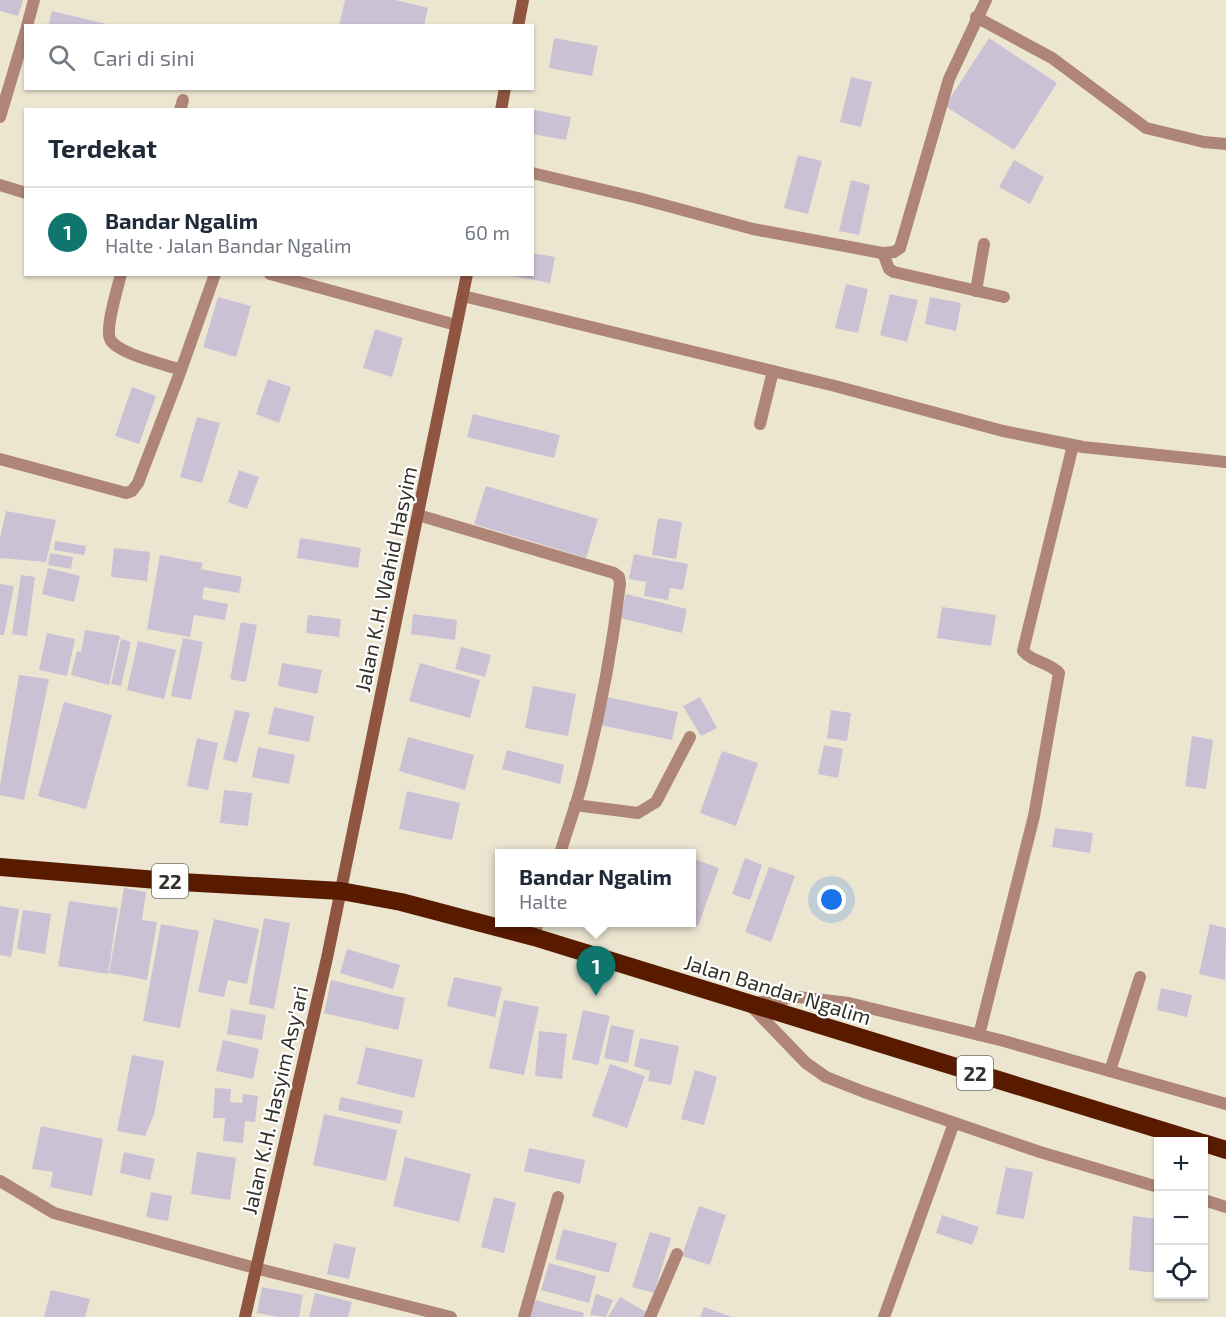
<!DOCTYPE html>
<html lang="id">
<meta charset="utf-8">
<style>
body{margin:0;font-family:"Exo 2",sans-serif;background:#f2f2f3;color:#1f2937}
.controls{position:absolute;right:18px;bottom:18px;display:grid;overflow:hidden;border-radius:0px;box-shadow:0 2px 4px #0004}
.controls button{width:54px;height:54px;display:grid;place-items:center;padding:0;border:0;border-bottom:2px solid #e0e1e3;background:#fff;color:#1f2937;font:30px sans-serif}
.you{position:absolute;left:832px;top:900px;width:21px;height:21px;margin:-15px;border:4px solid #fff;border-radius:50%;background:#1a73e8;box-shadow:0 0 0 9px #1a73e833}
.badge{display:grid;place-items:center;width:39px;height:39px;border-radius:50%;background:#0f766e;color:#fff;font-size:20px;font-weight:700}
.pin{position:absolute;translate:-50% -50px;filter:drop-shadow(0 2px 3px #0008)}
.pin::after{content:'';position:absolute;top:32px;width:21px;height:18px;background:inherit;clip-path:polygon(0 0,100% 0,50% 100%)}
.popup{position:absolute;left:495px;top:849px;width:201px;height:78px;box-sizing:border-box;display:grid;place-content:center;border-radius:0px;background:#fff;filter:drop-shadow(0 2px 4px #0005);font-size:20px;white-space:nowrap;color:#747a83}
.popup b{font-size:22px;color:#1f2937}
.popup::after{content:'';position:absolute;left:50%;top:100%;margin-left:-12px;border:12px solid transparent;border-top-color:#fff}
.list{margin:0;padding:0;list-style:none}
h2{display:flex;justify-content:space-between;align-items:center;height:78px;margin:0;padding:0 24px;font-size:26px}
h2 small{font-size:20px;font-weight:400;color:#747a83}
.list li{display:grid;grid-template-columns:39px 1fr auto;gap:18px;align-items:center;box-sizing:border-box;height:90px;padding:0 24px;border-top:2px solid #e0e1e3}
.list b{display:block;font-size:22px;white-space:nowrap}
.list p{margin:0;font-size:20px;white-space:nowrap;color:#747a83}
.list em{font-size:20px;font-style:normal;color:#747a83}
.icon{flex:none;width:33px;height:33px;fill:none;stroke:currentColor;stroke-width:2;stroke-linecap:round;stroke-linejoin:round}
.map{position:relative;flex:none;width:1226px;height:1317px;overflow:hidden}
.search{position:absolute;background:#fff;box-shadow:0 2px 4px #0004;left:24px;top:24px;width:510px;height:66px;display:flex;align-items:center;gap:15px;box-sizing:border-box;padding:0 21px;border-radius:0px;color:#747a83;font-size:22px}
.panel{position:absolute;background:#fff;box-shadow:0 2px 4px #0004;left:24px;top:108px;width:510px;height:168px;border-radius:0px}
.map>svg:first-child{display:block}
.building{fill:#cbc1d5}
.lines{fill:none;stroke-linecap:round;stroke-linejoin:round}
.lane{stroke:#ae8576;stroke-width:12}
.street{stroke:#ae8576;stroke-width:12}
.secondary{stroke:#8f5540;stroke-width:12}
.highway{stroke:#591b00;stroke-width:18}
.labels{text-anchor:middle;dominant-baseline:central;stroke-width:4.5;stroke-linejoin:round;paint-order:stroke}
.shield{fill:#fff;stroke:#706f69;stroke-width:1.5}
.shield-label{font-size:20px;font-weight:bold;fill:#333129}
.street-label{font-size:21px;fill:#333129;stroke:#fff}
</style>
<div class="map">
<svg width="1226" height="1317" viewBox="0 0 1226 1317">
<rect width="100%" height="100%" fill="#ece6d1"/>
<!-- building -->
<g class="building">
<path d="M0 0H23L18 16 0 11Z"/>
<path d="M345 0H396L428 8 424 26H339Z"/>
<path d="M52 11 111 25V26H48Z"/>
<path d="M554 38 598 46 592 76 549 68Z"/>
<path d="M989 38 1057 83 1014 150 945 106Z"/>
<path d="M851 77 872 82 861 127 840 122Z"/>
<path d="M534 110 571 117 566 140 532 134Z"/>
<path d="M798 155 822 161 808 214 784 208Z"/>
<path d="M1014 160 1044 177 1030 204 999 187Z"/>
<path d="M851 180 870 185 859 235 839 231Z"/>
<path d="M532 253 555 257 550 283 512 276 532 274Z"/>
<path d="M846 284 868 289 858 333 835 328Z"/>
<path d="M890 294 918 300 907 342 880 335Z"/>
<path d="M218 297 251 306 236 357 203 347Z"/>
<path d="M930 297 961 303 956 331 925 324Z"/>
<path d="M375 329 403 338 392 377 363 368Z"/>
<path d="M268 379 291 387 279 423 256 414Z"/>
<path d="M132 387 156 396 139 444 115 436Z"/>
<path d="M473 414 560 435 554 458 467 437Z"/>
<path d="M197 417 220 423 202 483 180 477Z"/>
<path d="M239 470 259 477 247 509 228 502Z"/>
<path d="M486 486 598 519 586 558 474 524Z"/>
<path d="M6 511 56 520 46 562 0 558V538Z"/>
<path d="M658 518 682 522 676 559 652 555Z"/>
<path d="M300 538 361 548 358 568 297 558Z"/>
<path d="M55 541 86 546 84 555 54 550Z"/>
<path d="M114 548 150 552 147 581 111 577Z"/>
<path d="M50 553 73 557 71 569 48 565Z"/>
<path d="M634 554 688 564 683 590 670 588 668 600 644 596 646 582 629 579Z"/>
<path d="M160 555 203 563 201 569 242 577 239 593 204 587 202 599 228 604 225 620 194 615 190 637 147 629Z"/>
<path d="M48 568 80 576 74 602 42 594Z"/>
<path d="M21 575 35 577 27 636 12 634Z"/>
<path d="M0 584 14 586 4 635H0Z"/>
<path d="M626 594 687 609 682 633 620 618Z"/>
<path d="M942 607 996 615 991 646 937 638Z"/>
<path d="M413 614 457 620 455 640 411 634Z"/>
<path d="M308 615 341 619 339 637 306 633Z"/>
<path d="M241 622 257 625 246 682 230 679Z"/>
<path d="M85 630 120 636 109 685 71 675 77 651 81 652Z"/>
<path d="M47 633 75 639 67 676 39 670Z"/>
<path d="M183 638 203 642 191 700 171 696Z"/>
<path d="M121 639 131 642 121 686 111 684Z"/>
<path d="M138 641 176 650 164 699 127 690Z"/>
<path d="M461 647 491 655 485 677 455 669Z"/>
<path d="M282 663 322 670 317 694 278 686Z"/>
<path d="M420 663 480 680 470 718 409 701Z"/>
<path d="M19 675 49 679 24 800 0 795V785Z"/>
<path d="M533 686 576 694 568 736 525 728Z"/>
<path d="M607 697 678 712 672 740 600 725Z"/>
<path d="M700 697 717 728 701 736 683 706Z"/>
<path d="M64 702 112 715 86 809 38 796Z"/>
<path d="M274 707 314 716 309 742 268 734Z"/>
<path d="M235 710 250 713 237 763 223 759Z"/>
<path d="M831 710 851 713 847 741 827 738Z"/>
<path d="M1192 736 1213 740 1206 789 1185 786Z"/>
<path d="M408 737 474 755 465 790 399 771Z"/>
<path d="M197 738 218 743 208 790 187 786Z"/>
<path d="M824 745 843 749 838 778 818 774Z"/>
<path d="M258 747 295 755 289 784 252 777Z"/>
<path d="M507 750 564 765 560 784 502 769Z"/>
<path d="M722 751 758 763 736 826 700 813Z"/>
<path d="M224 790 252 793 248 826 220 823Z"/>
<path d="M407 791 460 803 452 840 399 829Z"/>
<path d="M1055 828 1093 833 1090 853 1052 847Z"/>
<path d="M692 858 719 868 698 926 692 924Z"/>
<path d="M745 858 762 865 750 900 732 894Z"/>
<path d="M769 867 795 876 771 942 745 932Z"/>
<path d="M124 888 146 892 142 920 157 922 147 980 109 973Z"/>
<path d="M69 901 118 908 108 974 58 966Z"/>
<path d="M0 906 19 909 11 957 0 955Z"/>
<path d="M23 910 51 914 45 954 17 949Z"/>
<path d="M264 918 290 923 274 1009 249 1004Z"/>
<path d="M214 919 259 929 247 984 228 980 224 997 198 992Z"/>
<path d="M161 924 199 931 180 1028 143 1021Z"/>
<path d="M1210 924 1226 928 1225 980 1199 974Z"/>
<path d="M347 949 400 965 393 989 340 973Z"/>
<path d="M454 977 502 987 495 1017 447 1006Z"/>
<path d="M331 980 405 998 398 1030 324 1013Z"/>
<path d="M1161 988 1192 995 1187 1017 1157 1010Z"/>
<path d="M504 1000 539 1007 524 1075 489 1068Z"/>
<path d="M231 1009 266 1015 262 1040 227 1034Z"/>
<path d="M583 1010 610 1016 598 1065 572 1059Z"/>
<path d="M611 1025 634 1030 628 1063 604 1058Z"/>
<path d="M539 1031 567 1034 562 1079 535 1076Z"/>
<path d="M640 1038 679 1046 671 1085 648 1081 650 1071 634 1066Z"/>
<path d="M223 1040 259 1049 253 1079 216 1071Z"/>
<path d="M366 1047 423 1060 414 1098 357 1084Z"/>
<path d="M132 1055 164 1061 154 1115 145 1136 117 1131Z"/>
<path d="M610 1064 645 1076 627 1128 592 1116Z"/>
<path d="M695 1070 717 1077 704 1125 681 1119Z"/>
<path d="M215 1088 231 1089 230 1102 242 1103 243 1094 258 1096 255 1122 245 1121 243 1143 223 1141 225 1118H213Z"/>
<path d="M341 1097 403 1111 400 1124 338 1110Z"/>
<path d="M324 1114 397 1130 386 1181 313 1165Z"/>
<path d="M41 1126 103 1139 92 1196 50 1187 53 1172 32 1169Z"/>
<path d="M529 1148 585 1160 580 1184 524 1171Z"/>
<path d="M124 1152 155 1159 150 1180 120 1173Z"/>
<path d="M197 1152 236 1158 230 1200 191 1194Z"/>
<path d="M405 1157 471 1174 459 1222 393 1206Z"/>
<path d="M1006 1167 1033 1172 1024 1219 996 1214Z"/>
<path d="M151 1192 172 1196 168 1221 146 1217Z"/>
<path d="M494 1197 516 1203 504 1253 481 1247Z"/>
<path d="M699 1206 726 1215 710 1265 682 1256Z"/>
<path d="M942 1215 979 1227 972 1245 936 1233Z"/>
<path d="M1133 1216 1158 1219V1273L1129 1270Z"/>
<path d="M563 1229 617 1243 609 1273 555 1259Z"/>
<path d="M650 1232 671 1238 654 1293 632 1287Z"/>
<path d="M334 1243 356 1248 349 1279 327 1274Z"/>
<path d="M549 1263 596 1276 589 1303 541 1290Z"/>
<path d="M262 1287 303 1295 299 1317H279L257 1313Z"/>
<path d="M51 1290 90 1299 85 1317H44Z"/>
<path d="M315 1293 352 1302 348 1317H309Z"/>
<path d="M596 1294 613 1300 606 1317 590 1315Z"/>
<path d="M620 1297 648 1313 645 1317H608Z"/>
<path d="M535 1300 584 1313 583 1317H530Z"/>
<path d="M704 1307 732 1317H700Z"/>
</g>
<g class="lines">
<!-- lane -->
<g class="lane">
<path d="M760 424 773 371"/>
<path d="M575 805 638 813 656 802 690 737"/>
</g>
<!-- street -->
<g class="street">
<path d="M976 17 1052 58 1146 128 1204 142 1226 144"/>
<path d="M27 26 34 0"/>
<path d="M180 110 183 100"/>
<path d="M0 117 26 30"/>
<path d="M532 173 642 199 753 229 882 253 894 252 900 248 949 79 986 0"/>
<path d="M0 185 26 193"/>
<path d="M883 253 889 269 894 272 1004 297"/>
<path d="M121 274C118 287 105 328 110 339 117 354 165 364 181 370"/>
<path d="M270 274 456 325"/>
<path d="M976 291 984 244"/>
<path d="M463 296 835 386 1003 431 1083 447 1226 462"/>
<path d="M0 459 126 493 132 491 138 483 181 370 215 274"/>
<path d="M418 515 614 573 619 577 620 584C612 650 600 715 583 779 577 804 567 829 560 854"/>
<path d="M534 937 538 922"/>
<path d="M755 1003 798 997 849 1003 1004 1041 1226 1104"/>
<path d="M750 1005 806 1063 826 1077 864 1092 1040 1152 1158 1187"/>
<path d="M979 1035 1034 816 1059 673C1048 661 1033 663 1023 651L1073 445"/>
<path d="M1110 1071 1140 977"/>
<path d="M0 1181 54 1213 255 1268 451 1317"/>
<path d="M1204 1200 1226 1207"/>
<path d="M524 1317 558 1197"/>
<path d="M650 1317 677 1254"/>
<path d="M884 1317 954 1123"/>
</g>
<!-- secondary -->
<g class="secondary">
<path d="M518 26 523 0"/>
<path d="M501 110 505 88"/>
<path d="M245 1317 327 958 467 274"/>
</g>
<!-- highway -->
<g class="highway">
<path d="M0 867 181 882 341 891 401 902 534 937 1200 1142"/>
<path d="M1204 1143 1226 1150"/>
</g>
</g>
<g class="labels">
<!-- shield labels -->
<g class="shield">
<rect x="152" y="864" width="36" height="34" rx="4.5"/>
<rect x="957" y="1056" width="36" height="34" rx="4.5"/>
</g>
<g class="shield-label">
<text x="170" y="881">22</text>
<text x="975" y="1073">22</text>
</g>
<!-- street labels -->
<g class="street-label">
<text transform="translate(385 579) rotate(-78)">Jalan K.H. Wahid Hasyim</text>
<text transform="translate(778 989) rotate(17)">Jalan Bandar Ngalim</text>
<text transform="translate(274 1100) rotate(-77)">Jalan K.H. Hasyim Asy'ari</text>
</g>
</g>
</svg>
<div class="controls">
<button>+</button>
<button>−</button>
<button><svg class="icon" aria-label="locate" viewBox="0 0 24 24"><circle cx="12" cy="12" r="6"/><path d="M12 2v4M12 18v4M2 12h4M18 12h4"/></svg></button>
</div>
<div class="you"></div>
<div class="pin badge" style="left:596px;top:996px">1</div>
<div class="popup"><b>Bandar Ngalim</b>Halte</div>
<div class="search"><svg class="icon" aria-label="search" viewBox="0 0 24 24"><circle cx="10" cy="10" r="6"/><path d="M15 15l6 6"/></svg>Cari di sini</div>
<section class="panel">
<h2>Terdekat<small></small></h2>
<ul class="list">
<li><span class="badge">1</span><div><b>Bandar Ngalim</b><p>Halte · Jalan Bandar Ngalim</p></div><em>60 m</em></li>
</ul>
</section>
</div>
